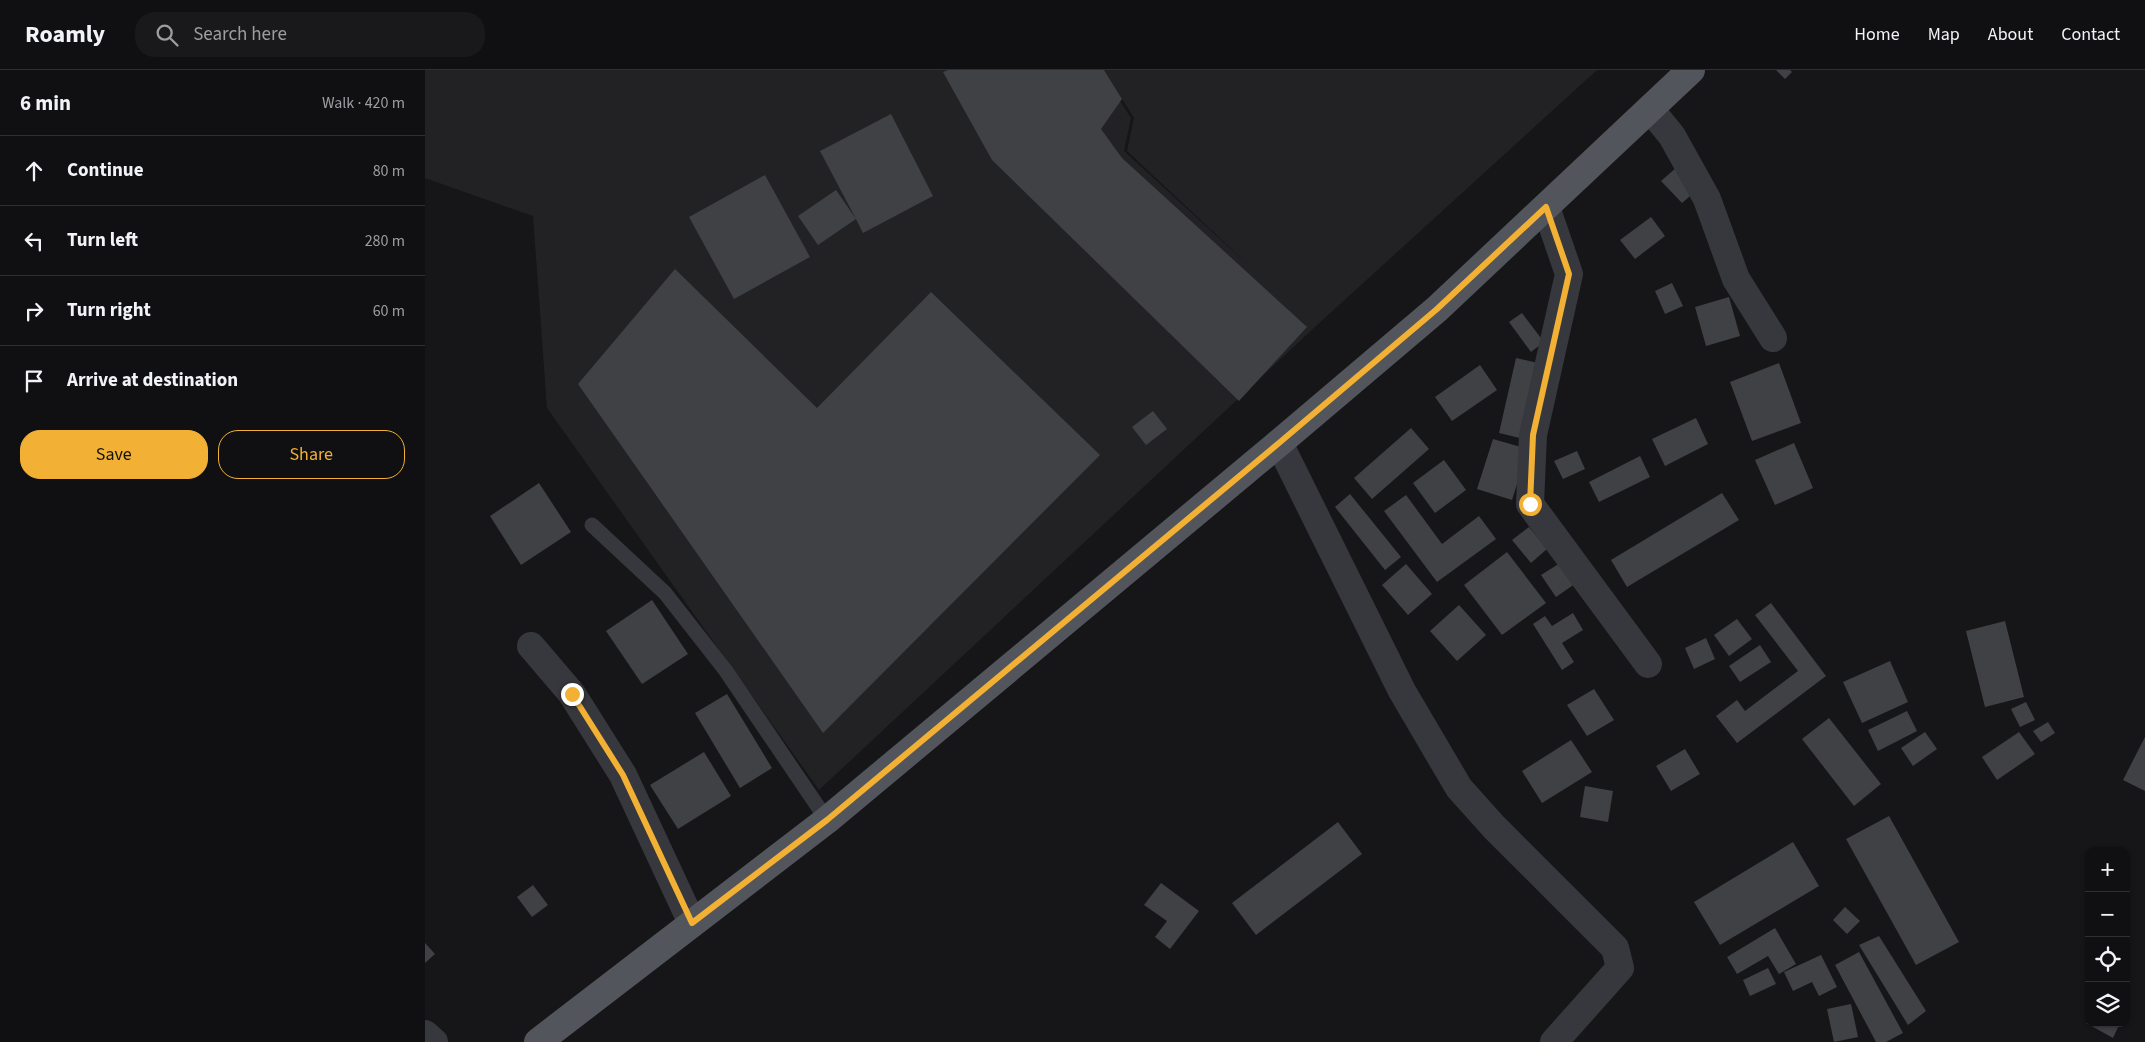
<!DOCTYPE html>
<meta charset="utf-8">
<style>
body{margin:0;font-family:"Source Sans 3",sans-serif;background:#19191b;color:#f1f3f6}
.controls{position:absolute;right:15px;bottom:15px;display:grid;overflow:hidden;border-radius:10px;box-shadow:0 1px 4px #0004}
.controls button{width:45px;height:45px;display:grid;place-items:center;padding:0;border:0;border-bottom:1px solid #303032;background:#101012;color:#f1f3f6;font:25px sans-serif}
.stop{position:absolute;width:15px;height:15px;margin:-11px;border:4px solid #f2b134;border-radius:50%;background:#fff}
.stop.end{background:#f2b134;border-color:#fff;box-shadow:0 1px 5px #0008}
.list{margin:0;padding:0;list-style:none}
h2{display:flex;justify-content:space-between;align-items:center;height:65px;margin:0;padding:0 20px;font-size:21px}
h2 small{font-size:16px;font-weight:400;color:#9c9d9f}
.list li{display:grid;grid-template-columns:32px 1fr auto;gap:15px;align-items:center;box-sizing:border-box;height:70px;padding:0 20px;border-top:1px solid #303032}
.list b{display:block;font-size:19px;white-space:nowrap}
.list em{font-size:16px;font-style:normal;color:#9c9d9f}
.actions{display:flex;gap:10px;padding:15px 20px}
.actions a{flex:1;padding:11px 0;border:1px solid #f2b134;border-radius:20px;text-align:center;font-size:18px;color:#f2b134}
.actions .main{background:#f2b134;color:#111}
.icon{flex:none;width:28px;height:28px;fill:none;stroke:currentColor;stroke-width:2;stroke-linecap:round;stroke-linejoin:round}
.map{position:relative;flex:none;width:1720px;height:972px;overflow:hidden}
header{display:flex;align-items:center;gap:30px;box-sizing:border-box;height:70px;padding:0 25px;background:#101012;border-bottom:1px solid #303032}
header strong{font-size:24px}
nav{display:flex;gap:28px;margin-inline-start:auto;font-size:18px}
.search{width:350px;height:45px;background:#19191b;display:flex;align-items:center;gap:12px;box-sizing:border-box;padding:0 18px;border-radius:20px;color:#9c9d9f;font-size:19px}
main{display:flex}
aside{flex:1;background:#101012}
.map>svg:first-child{display:block}
.built{fill:#222225}
.building{fill:#404145}
.lines{fill:none;stroke-linecap:round;stroke-linejoin:round}
.service{stroke:#37383d;stroke-width:15}
.minor{stroke:#37383d;stroke-width:28}
.primary{stroke:#53555c;stroke-width:28}
.route{stroke:#f2b134;stroke-width:6}
</style>
<header>
<strong>Roamly</strong>
<div class="search"><svg class="icon" aria-label="search" viewBox="0 0 24 24"><circle cx="10" cy="10" r="6"/><path d="M15 15l6 6"/></svg>Search here</div>
<nav><a>Home</a><a>Map</a><a>About</a><a>Contact</a></nav>
</header>
<main>
<aside>
<h2>6 min<small>Walk · 420 m</small></h2>
<ul class="list">
<li><svg class="icon" aria-label="ahead" viewBox="0 0 24 24"><path d="M12 20V5M6 11l6-6 6 6"/></svg><div><b>Continue</b></div><em>80 m</em></li>
<li><svg class="icon" aria-label="left" viewBox="0 0 24 24"><path d="M17 20v-9H6M10 6l-5 5 5 5"/></svg><div><b>Turn left</b></div><em>280 m</em></li>
<li><svg class="icon" aria-label="right" viewBox="0 0 24 24"><path d="M7 20v-9h11M14 6l5 5-5 5"/></svg><div><b>Turn right</b></div><em>60 m</em></li>
<li><svg class="icon" aria-label="arrive" viewBox="0 0 24 24"><path d="M6 21V4h12l-3 4 3 4H6"/></svg><div><b>Arrive at destination</b></div></li>
</ul>
<div class="actions"><a class="main">Save</a><a>Share</a></div>
</aside>
<div class="map">
<svg width="1720" height="972" viewBox="0 0 1720 972">
<rect width="100%" height="100%" fill="#161618"/>
<!-- built -->
<path class="built" d="M0 0H675L706 48 699 81 830 201 702 81 709 48 679 0H1172L890 257 394 720 122 338 108 146 0 108Z"/>
<!-- building -->
<g class="building">
<path d="M523 0H679L697 29 676 59 697 88 882 257 814 331 567 90 518 2Z"/>
<path d="M1351 0H1365L1367 2 1360 9Z"/>
<path d="M466 44 508 126 438 163 431 149 393 175 373 146 411 120 431 149 395 81Z"/>
<path d="M1252 97 1272 120 1257 133 1236 111Z"/>
<path d="M340 105 385 187 309 229 264 147Z"/>
<path d="M1226 147 1240 166 1210 189 1195 170Z"/>
<path d="M250 199 392 338 506 222 675 385 398 663 153 314Z"/>
<path d="M1247 213 1258 236 1240 244 1230 221Z"/>
<path d="M1304 227 1315 266 1281 276 1270 237Z"/>
<path d="M1097 243 1119 272 1106 282 1084 252Z"/>
<path d="M1091 288 1117 294 1099 369 1074 363Z"/>
<path d="M1354 293 1376 353 1327 371 1305 312Z"/>
<path d="M1055 295 1072 320 1027 351 1010 327Z"/>
<path d="M728 341 742 359 721 375 707 357Z"/>
<path d="M1271 348 1283 374 1240 396 1227 369Z"/>
<path d="M986 358 1004 379 947 429 929 408Z"/>
<path d="M1068 369 1103 379 1087 430 1052 419Z"/>
<path d="M1369 373 1388 418 1350 435 1330 390Z"/>
<path d="M1152 381 1160 399 1138 409 1129 391Z"/>
<path d="M1215 386 1225 407 1174 432 1164 412Z"/>
<path d="M1019 390 1041 420 1010 443 988 413Z"/>
<path d="M114 413 146 462 96 495 65 446Z"/>
<path d="M1297 423 1314 450 1202 517 1186 490Z"/>
<path d="M925 424 976 487 960 500 910 437Z"/>
<path d="M981 425 1017 474 1054 446 1071 469 1012 512 959 441Z"/>
<path d="M1104 457 1122 479 1106 493 1087 470Z"/>
<path d="M1082 482 1121 533 1077 565 1039 515Z"/>
<path d="M1140 490 1154 511 1131 527 1116 505Z"/>
<path d="M981 494 1007 524 983 545 957 515Z"/>
<path d="M227 530 263 584 217 614 181 561Z"/>
<path d="M1346 533 1401 606 1312 673 1291 646 1312 630 1320 641 1373 601 1330 545Z"/>
<path d="M1034 535 1061 565 1032 591 1005 561Z"/>
<path d="M1148 543 1158 560 1137 573 1149 592 1137 600 1108 554 1120 546 1127 556Z"/>
<path d="M1312 549 1327 569 1304 586 1289 565Z"/>
<path d="M1580 551 1599 627 1560 637 1541 561Z"/>
<path d="M1281 568 1290 589 1269 599 1260 578Z"/>
<path d="M1335 575 1346 592 1315 612 1304 596Z"/>
<path d="M1465 591 1483 632 1437 653 1418 612Z"/>
<path d="M1169 619 1189 650 1162 666 1142 635Z"/>
<path d="M302 624 347 698 315 718 270 643Z"/>
<path d="M1601 632 1610 650 1595 657 1586 639Z"/>
<path d="M1482 641 1492 661 1453 681 1443 660Z"/>
<path d="M1404 648 1456 714 1429 736 1377 669Z"/>
<path d="M1623 652 1630 663 1616 672 1608 661Z"/>
<path d="M1500 662 1512 679 1488 696 1476 678Z"/>
<path d="M1594 662 1610 684 1572 710 1557 687Z"/>
<path d="M1720 667V721L1698 710Z"/>
<path d="M1146 670 1167 702 1117 733 1097 701Z"/>
<path d="M1260 679 1275 704 1246 721 1231 696Z"/>
<path d="M279 682 306 726 253 759 225 715Z"/>
<path d="M1160 716 1188 721 1183 752 1155 747Z"/>
<path d="M1464 746 1534 872 1491 895 1421 769Z"/>
<path d="M913 752 937 784 831 865 807 833Z"/>
<path d="M1368 772 1394 816 1295 875 1269 832Z"/>
<path d="M736 813 774 841 745 879 730 867 742 851 719 835Z"/>
<path d="M108 815 123 835 107 847 92 827Z"/>
<path d="M1420 837 1435 851 1422 864 1408 850Z"/>
<path d="M1350 858 1371 894 1354 904 1343 886 1312 904 1302 887Z"/>
<path d="M1454 866 1501 941 1483 955 1434 875Z"/>
<path d="M0 873 10 884 0 893Z"/>
<path d="M1434 882 1478 963 1461 972H1451L1410 895Z"/>
<path d="M1396 885 1412 917 1394 926 1387 912 1368 921 1359 902Z"/>
<path d="M1343 898 1351 914 1325 926 1318 910Z"/>
<path d="M1426 934 1433 967 1409 972 1402 939Z"/>
<path d="M1661 953H1695L1688 968Z"/>
</g>
<g class="lines">
<!-- service -->
<path class="service" d="M167 455 240 523 301 601 402 750"/>
<!-- minor -->
<g class="minor">
<path d="M1225 39 1247 66 1282 129 1311 209 1348 268"/>
<path d="M1121 137 1144 204 1108 365 1105 434 1223 594"/>
<path d="M854 373 977 621 1034 718 1069 757 1190 878 1195 898 1129 972"/>
<path d="M106 576 147 624 198 705 267 853"/>
<path d="M0 964 9 972"/>
</g>
<!-- primary -->
<path class="primary" d="M113 972 402 750 854 373 1012 239 1266 0"/>
</g>
<g class="lines">
<!-- route -->
<path class="route" d="M147 624 198 705 267 853 402 750 854 373 1012 239 1121 137 1144 204 1108 365 1105 434"/>
</g>
</svg>
<div class="controls">
<button>+</button>
<button>−</button>
<button><svg class="icon" aria-label="locate" viewBox="0 0 24 24"><circle cx="12" cy="12" r="6"/><path d="M12 2v4M12 18v4M2 12h4M18 12h4"/></svg></button>
<button><svg class="icon" aria-label="layers" viewBox="0 0 24 24"><path d="M12 4l9 5-9 5-9-5zM3 14l9 5 9-5"/></svg></button>
</div>
<div class="stop" style="left:1105px;top:434px"></div>
<div class="stop end" style="left:147px;top:624px"></div>
</div>
</main>
